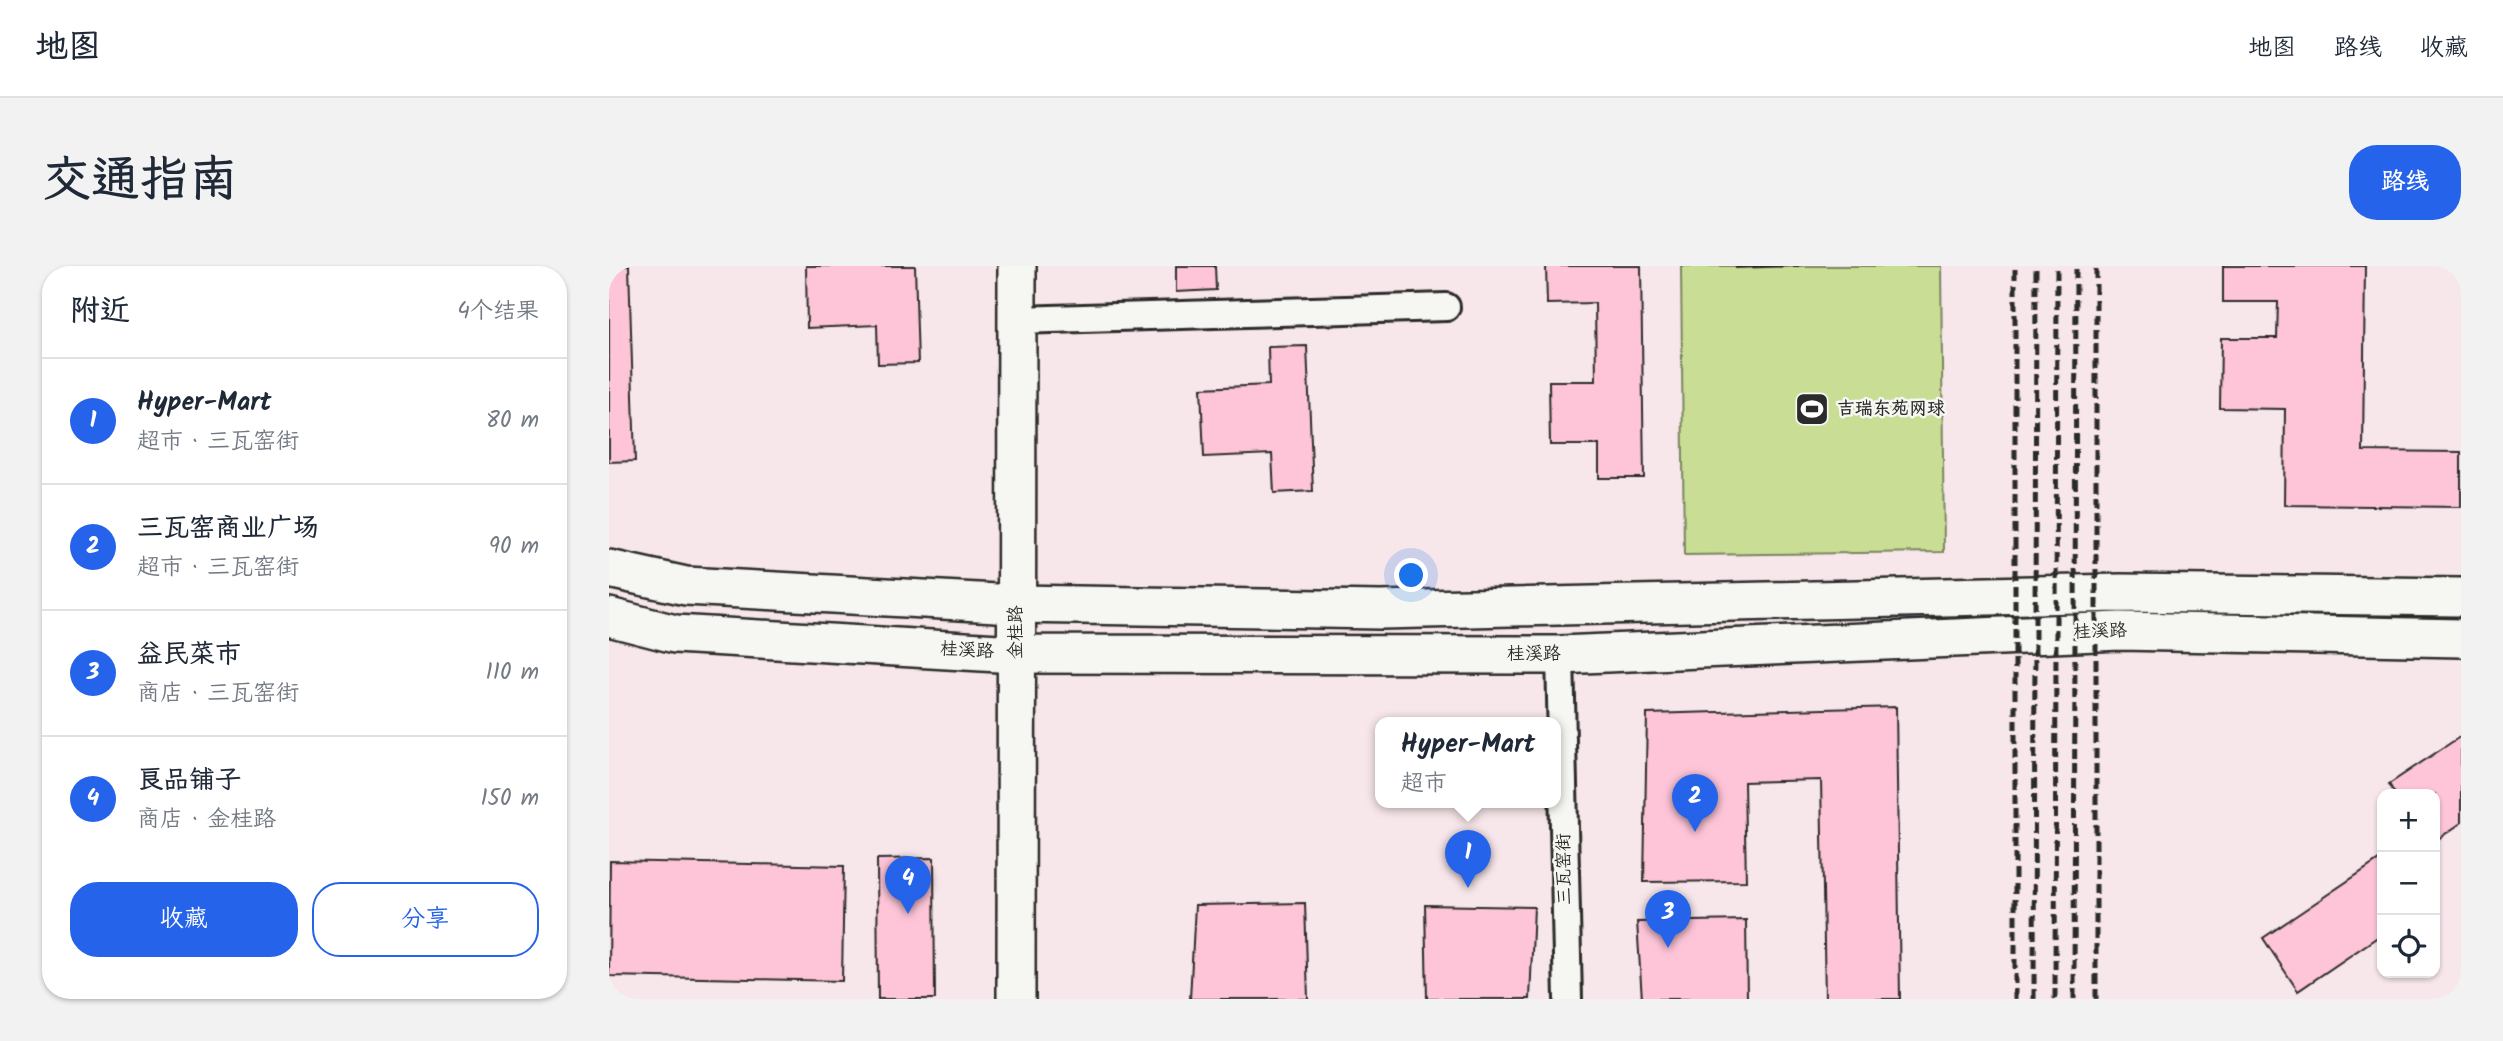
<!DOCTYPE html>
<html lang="zh">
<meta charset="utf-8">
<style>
body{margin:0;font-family:Kalam,"LXGW WenKai TC",sans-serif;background:#f2f2f3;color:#1f2937}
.controls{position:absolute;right:21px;bottom:21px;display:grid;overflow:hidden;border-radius:14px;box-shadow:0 2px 5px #0004}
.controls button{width:63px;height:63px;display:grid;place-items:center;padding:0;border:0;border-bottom:2px solid #e0e1e3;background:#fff;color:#1f2937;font:35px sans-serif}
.you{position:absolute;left:803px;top:310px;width:24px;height:24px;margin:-18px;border:5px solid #fff;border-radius:50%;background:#1a73e8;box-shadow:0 0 0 10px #1a73e833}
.badge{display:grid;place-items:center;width:46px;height:46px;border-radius:50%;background:#2563eb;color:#fff;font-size:23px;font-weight:700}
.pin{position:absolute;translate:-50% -58px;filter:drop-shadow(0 2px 4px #0008)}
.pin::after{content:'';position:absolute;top:37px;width:24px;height:21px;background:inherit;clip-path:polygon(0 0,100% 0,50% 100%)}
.popup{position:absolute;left:766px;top:451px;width:186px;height:91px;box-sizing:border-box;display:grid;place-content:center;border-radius:14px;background:#fff;filter:drop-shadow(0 2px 5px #0005);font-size:23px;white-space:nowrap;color:#747a83}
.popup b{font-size:26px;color:#1f2937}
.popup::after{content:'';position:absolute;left:50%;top:100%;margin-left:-14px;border:14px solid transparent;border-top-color:#fff}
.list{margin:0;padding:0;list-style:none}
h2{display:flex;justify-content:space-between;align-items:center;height:91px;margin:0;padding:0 28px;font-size:30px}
h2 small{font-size:23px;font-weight:400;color:#747a83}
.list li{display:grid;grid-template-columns:46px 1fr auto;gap:21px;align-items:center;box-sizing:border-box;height:126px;padding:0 28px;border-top:2px solid #e0e1e3}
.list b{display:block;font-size:26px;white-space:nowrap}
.list p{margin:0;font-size:23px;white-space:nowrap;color:#747a83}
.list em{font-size:23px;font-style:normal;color:#747a83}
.actions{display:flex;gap:14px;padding:21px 28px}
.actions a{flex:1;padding:16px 0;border:2px solid #2563eb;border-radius:28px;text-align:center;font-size:24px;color:#2563eb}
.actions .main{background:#2563eb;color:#fff}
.icon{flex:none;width:38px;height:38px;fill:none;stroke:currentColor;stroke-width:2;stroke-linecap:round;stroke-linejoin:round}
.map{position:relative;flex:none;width:1852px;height:733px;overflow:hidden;border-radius:28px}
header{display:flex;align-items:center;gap:42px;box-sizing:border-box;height:98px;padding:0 35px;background:#fff;border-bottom:2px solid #e0e1e3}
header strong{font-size:33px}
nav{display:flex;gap:38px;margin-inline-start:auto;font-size:24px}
.intro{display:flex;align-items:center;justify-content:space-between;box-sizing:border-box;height:168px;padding:0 42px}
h1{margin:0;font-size:49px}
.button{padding:18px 32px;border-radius:28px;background:#2563eb;color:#fff;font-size:24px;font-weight:700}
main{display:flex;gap:42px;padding:0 42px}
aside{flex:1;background:#fff;border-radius:28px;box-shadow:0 2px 5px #0004}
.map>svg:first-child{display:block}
.green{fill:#c9de94;stroke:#7a8460;stroke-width:2}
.building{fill:#fec5d8;stroke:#2b2b2b;stroke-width:2}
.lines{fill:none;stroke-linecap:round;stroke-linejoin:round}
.street-casing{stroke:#2b2b2b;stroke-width:32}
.secondary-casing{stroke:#2b2b2b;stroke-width:42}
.street{stroke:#f6f6f2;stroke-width:26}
.secondary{stroke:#f6f6f2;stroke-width:37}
.rail{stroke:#2b2b2b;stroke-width:5;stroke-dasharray:10 5;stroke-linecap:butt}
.labels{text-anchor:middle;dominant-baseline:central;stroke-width:5;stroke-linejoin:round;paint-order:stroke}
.poi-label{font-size:18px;font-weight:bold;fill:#2b2b2b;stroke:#f6f6f2;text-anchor:start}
.street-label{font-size:18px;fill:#2b2b2b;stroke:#f6f6f2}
</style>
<header>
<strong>地图</strong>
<nav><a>地图</a><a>路线</a><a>收藏</a></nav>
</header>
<div class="intro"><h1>交通指南</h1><a class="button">路线</a></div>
<main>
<aside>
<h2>附近<small>4个结果</small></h2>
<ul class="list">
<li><span class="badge">1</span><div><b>Hyper-Mart</b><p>超市 · 三瓦窑街</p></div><em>80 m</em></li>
<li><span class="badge">2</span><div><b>三瓦窑商业广场</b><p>超市 · 三瓦窑街</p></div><em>90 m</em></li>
<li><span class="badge">3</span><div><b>益民菜市</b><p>商店 · 三瓦窑街</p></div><em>110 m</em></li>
<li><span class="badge">4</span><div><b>良品铺子</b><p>商店 · 金桂路</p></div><em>150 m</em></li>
</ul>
<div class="actions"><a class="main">收藏</a><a>分享</a></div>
</aside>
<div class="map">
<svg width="1852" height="733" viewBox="0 0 1852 733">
<rect width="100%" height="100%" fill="#f8e7ea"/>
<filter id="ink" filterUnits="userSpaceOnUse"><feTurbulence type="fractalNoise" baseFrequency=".0143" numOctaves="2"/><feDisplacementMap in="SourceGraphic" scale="14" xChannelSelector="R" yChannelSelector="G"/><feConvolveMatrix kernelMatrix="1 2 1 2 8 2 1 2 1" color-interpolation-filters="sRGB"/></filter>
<g filter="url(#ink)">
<!-- green -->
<path class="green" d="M1072 0H1332L1335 286 1075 289Z"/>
<!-- building -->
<g class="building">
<path d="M0 0H20L26 195 0 196Z"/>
<path d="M197 0H306L309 97 269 98 268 59 198 62Z"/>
<path d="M567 0H606L607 24 567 26Z"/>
<path d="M937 0H1032L1035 212H990V179H941L940 115H987L986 37 938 38Z"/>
<path d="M1127 0H1190L1127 2Z"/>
<path d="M1614 0H1756L1754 185 1852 186V241L1675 239 1676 143 1611 142 1612 72H1668L1669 36H1614Z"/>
<path d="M698 80 704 225 665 227 663 188 595 191 592 122 660 119 659 81Z"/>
<path d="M1287 441 1291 733H1216L1212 514 1135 516 1137 615 1035 616 1038 448Z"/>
<path d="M1852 470V557L1826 575V528H1786L1780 518Z"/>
<path d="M325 592 326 733H269L268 593Z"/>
<path d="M1773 592V668L1689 725 1654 672Z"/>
<path d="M1 595 235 600 233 715 0 710Z"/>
<path d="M696 637 699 733H581L586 639Z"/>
<path d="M816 639 925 641 921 733H818Z"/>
<path d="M1137 654 1138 733H1033L1028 656Z"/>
</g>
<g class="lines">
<!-- street casing -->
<g class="street-casing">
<g id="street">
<path d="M409 54 837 41"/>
<path d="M951 389 959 733"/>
</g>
</g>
<!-- secondary casing -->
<g class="secondary-casing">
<g id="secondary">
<path d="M0 303 77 320 406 338 771 344 1511 327 1852 331"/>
<path d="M0 351 66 368 407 388 951 389 1511 365 1852 372"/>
<path d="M407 733 408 0"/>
</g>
</g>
<!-- street -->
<use href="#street" class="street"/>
<!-- secondary -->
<use href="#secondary" class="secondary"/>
<!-- rail -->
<g class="rail">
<path d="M1406 733V0"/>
<path d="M1425 733 1427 0"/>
<path d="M1446 733 1448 0"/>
<path d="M1465 733 1467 0"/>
<path d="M1487 733V0"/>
</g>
</g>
</g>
<!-- icons -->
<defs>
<g id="stadium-square" transform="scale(1.75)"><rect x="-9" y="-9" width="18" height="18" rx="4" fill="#2b2b2b" stroke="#f6f6f2"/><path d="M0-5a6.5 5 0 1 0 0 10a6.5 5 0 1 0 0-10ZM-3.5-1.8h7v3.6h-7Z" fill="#fff"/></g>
</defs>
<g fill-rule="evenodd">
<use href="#stadium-square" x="1203" y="143"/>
</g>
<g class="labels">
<!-- poi labels -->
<g class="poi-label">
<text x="1228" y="143">吉瑞东苑网球</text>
</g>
<!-- street labels -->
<g class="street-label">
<text transform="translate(407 366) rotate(-90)">金桂路</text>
<text transform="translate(1491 366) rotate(-2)">桂溪路</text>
<text transform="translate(358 385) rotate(3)">桂溪路</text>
<text x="925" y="388">桂溪路</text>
<text transform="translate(956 603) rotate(-91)">三瓦窑街</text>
</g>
</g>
</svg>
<div class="controls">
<button>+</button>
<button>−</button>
<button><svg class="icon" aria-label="locate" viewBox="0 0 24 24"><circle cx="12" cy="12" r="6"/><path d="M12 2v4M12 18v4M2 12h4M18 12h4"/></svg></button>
</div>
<div class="you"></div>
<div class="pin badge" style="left:859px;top:622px">1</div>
<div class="popup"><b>Hyper-Mart</b>超市</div>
<div class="pin badge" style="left:1086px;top:566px">2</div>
<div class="pin badge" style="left:1059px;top:682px">3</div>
<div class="pin badge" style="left:299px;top:648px">4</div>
</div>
</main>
